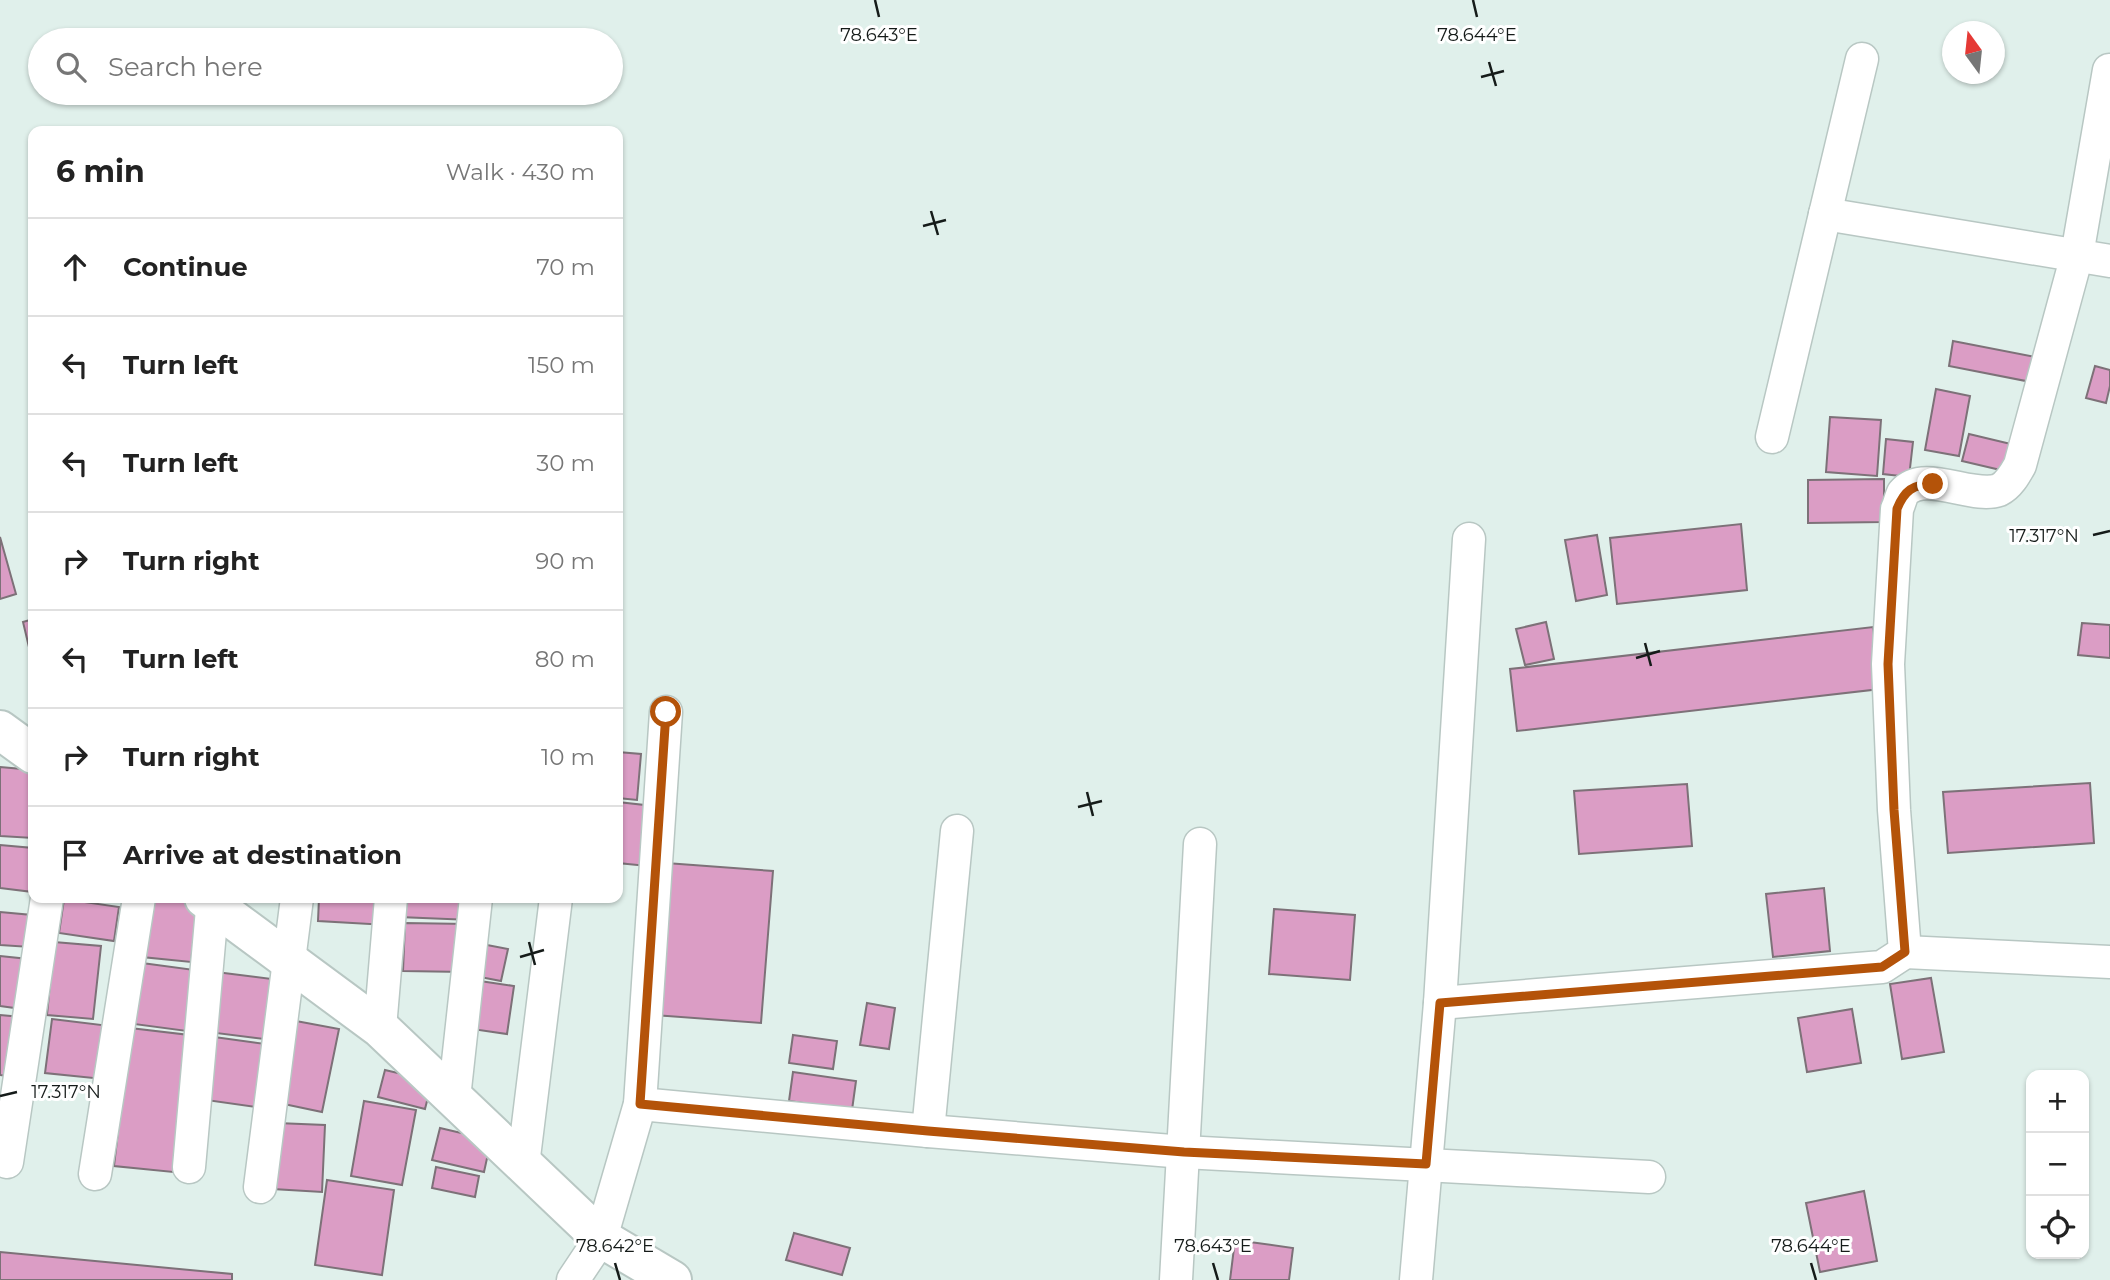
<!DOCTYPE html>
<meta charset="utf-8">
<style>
body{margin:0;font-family:Montserrat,sans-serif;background:#f6f6f6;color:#222}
.controls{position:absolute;right:21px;bottom:21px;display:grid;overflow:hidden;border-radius:14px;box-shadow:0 2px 5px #0004}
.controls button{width:63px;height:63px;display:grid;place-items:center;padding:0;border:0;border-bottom:2px solid #e0e0e0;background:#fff;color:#222;font:35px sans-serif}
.compass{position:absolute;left:1942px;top:21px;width:63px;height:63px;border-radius:50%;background:#fff;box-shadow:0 2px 5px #0004;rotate:345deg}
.stop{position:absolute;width:21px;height:21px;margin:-16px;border:5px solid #b45309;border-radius:50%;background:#fff}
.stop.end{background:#b45309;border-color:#fff;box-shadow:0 2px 7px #0008}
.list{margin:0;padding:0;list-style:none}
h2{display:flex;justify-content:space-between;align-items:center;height:91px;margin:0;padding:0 28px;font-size:30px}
h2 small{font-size:23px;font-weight:400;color:#767676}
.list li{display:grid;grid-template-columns:46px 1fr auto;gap:21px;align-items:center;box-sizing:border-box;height:98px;padding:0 28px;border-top:2px solid #e0e0e0}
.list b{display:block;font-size:26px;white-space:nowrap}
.list em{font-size:23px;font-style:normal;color:#767676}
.icon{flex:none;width:38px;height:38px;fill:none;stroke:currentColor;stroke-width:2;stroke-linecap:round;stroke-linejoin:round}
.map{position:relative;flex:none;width:2110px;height:1280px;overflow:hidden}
.search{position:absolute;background:#fff;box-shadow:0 2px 5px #0004;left:28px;top:28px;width:595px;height:77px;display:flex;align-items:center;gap:18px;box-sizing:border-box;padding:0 24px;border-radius:38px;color:#767676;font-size:26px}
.panel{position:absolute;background:#fff;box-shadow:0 2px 5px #0004;left:28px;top:126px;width:595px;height:777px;border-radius:14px}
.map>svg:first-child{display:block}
.building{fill:#db9dc5;stroke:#7d7178;stroke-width:2}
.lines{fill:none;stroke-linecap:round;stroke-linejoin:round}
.street-casing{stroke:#b8c7c3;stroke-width:35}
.secondary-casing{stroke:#b8c7c3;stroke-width:42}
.street{stroke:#fff;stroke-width:32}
.secondary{stroke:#fff;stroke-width:38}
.route{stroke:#b45309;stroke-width:9}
.ticks{fill:none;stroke:#151b19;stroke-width:2.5}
.ticks-label{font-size:18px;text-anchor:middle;fill:#151b19;stroke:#fff;stroke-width:6;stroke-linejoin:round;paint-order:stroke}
</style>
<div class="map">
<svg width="2110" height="1280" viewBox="0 0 2110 1280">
<rect width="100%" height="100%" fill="#e0f0eb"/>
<!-- building -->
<g class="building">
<path d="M1953 341 2046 359 2041 384 1949 366Z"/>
<path d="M2095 366 2110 370V386L2106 403 2086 398Z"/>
<path d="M1936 389 1970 396 1959 456 1925 450Z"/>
<path d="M1830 417 1881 420 1877 476 1826 472Z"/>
<path d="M1969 434 2015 445 2009 472 1962 461Z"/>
<path d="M1886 439 1913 442 1909 477 1883 474Z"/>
<path d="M1884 479V522L1808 523V480Z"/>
<path d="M1741 524 1747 590 1617 604 1610 538Z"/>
<path d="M1597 535 1607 595 1576 601 1565 540Z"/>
<path d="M0 537 16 594 0 599Z"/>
<path d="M33 619V664L23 622Z"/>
<path d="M1546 622 1554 659 1525 665 1516 629Z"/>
<path d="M2082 623 2110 625V658L2078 655Z"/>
<path d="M1873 627 1880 689 1517 731 1510 669Z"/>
<path d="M618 752 641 754 637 800 618 798Z"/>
<path d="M0 767 33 770V838L0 836Z"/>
<path d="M2090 783 2094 843 1948 853 1943 792Z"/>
<path d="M1687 784 1692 846 1579 854 1574 791Z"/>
<path d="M618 802 653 806 647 866 618 863Z"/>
<path d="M0 845 33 848V892L0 888Z"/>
<path d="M666 863 773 871 761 1023 654 1015Z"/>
<path d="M1824 888 1830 951 1773 957 1766 894Z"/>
<path d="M148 898 198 899 191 962 142 957Z"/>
<path d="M319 898H389L387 925 318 921Z"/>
<path d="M400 898H472L471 920 399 917Z"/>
<path d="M64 899 119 907 114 941 59 933Z"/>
<path d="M1274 909 1355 915 1350 980 1269 974Z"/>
<path d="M0 912 32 915 30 947 0 945Z"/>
<path d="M405 923 467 924 465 972 403 971Z"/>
<path d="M54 942 101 946 93 1019 47 1015Z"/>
<path d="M487 945 508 949 501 981 480 977Z"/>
<path d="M0 956 28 959 22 1009 0 1006Z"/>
<path d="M142 963 202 971 194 1032 134 1024Z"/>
<path d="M216 972 280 980 272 1040 208 1032Z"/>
<path d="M1931 978 1944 1052 1902 1059 1890 984Z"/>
<path d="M480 981 514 986 507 1034 472 1029Z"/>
<path d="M867 1003 895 1008 889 1049 860 1045Z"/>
<path d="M1852 1009 1861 1063 1807 1072 1798 1018Z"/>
<path d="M0 1015 21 1017 14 1077 0 1075Z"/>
<path d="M52 1019 110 1026 103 1079 45 1073Z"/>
<path d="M296 1021 339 1029 322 1112 279 1103Z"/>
<path d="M130 1028 189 1035 173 1172 114 1166Z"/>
<path d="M793 1035 837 1041 833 1069 789 1063Z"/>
<path d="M207 1036 273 1045 264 1108 199 1099Z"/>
<path d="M385 1070 432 1081 425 1109 378 1097Z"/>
<path d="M793 1072 856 1081 852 1110 789 1101Z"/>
<path d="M364 1101 416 1110 402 1185 351 1176Z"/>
<path d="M277 1123 325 1125 322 1192 273 1189Z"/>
<path d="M440 1128 491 1140 484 1172 432 1160Z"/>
<path d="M436 1167 479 1176 475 1197 432 1188Z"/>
<path d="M327 1180 394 1190 382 1275 315 1265Z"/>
<path d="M1864 1191 1877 1261 1820 1272 1806 1203Z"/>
<path d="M794 1233 850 1248 842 1275 786 1260Z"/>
<path d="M1235 1240 1293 1248 1289 1280H1230Z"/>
<path d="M0 1252 232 1274V1280H0Z"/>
</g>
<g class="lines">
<!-- street casing -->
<g class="street-casing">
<g id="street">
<path d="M1825 214 2110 261"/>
<path d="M1772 437 1862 59"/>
<path d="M1905 952 2110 962"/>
<path d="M1440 1003 1882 967 1905 952 1894 810 1888 664 1897 509C1899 505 1901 497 1903 493 1924 468 1972 500 1999 490 2009 485 2015 474 2020 465L2077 255 2109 70"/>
<path d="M380 1028 391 898"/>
<path d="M454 1098 476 898"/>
<path d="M640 1104 928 1131 1184 1152 1649 1177"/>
<path d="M928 1131 957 831"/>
<path d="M7 1162 47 898"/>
<path d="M523 1165 556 898"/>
<path d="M189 1167 213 898"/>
<path d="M95 1174 139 898"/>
<path d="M260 1187 297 898"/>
<path d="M573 1280 601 1238 640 1104 666 712"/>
<path d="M1176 1280 1200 844"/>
<path d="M1416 1280 1440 1003 1469 539"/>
</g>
</g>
<!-- secondary casing -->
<g class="secondary-casing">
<g id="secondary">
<path d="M0 730 33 754"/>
<path d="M204 898 380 1028 601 1238 672 1280"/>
</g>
</g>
<!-- street -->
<use href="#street" class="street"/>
<!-- secondary -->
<use href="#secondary" class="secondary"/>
</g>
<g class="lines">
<!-- route -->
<path class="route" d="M666 712 640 1104 928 1131 1184 1152 1426 1164 1440 1003 1882 967 1905 952 1894 810 1888 664 1897 509C1904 491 1913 484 1933 484"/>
</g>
<!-- ticks -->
<path class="ticks" d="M875 0 879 17M1473 0 1477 17M1489 62 1496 86M1481 77 1504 71M931 211 938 235M923 226 946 220M2093 535 2110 531M1645 643 1651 666M1636 658 1660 651M1087 792 1093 816M1078 807 1102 801M529 942 535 965M520 957 544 950M0 1096 17 1092M615 1263 620 1280M1213 1263 1218 1280M1811 1263 1816 1280"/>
<g class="ticks-label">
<text x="879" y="41">78.643°E</text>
<text x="1477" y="41">78.644°E</text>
<text x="2044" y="542">17.317°N</text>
<text x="66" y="1098">17.317°N</text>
<text x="615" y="1252">78.642°E</text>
<text x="1213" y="1252">78.643°E</text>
<text x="1811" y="1252">78.644°E</text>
</g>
</svg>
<div class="controls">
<button>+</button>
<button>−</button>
<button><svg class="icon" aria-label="locate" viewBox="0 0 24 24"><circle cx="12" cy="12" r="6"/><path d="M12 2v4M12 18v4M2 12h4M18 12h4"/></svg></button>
</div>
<svg class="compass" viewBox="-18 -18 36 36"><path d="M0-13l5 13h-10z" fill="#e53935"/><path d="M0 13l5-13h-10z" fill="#767676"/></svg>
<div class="stop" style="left:666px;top:712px"></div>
<div class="stop end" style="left:1933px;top:484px"></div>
<div class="search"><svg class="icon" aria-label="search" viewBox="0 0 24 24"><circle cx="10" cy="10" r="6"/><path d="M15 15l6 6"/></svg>Search here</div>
<section class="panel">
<h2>6 min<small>Walk · 430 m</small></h2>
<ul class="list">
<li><svg class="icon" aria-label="ahead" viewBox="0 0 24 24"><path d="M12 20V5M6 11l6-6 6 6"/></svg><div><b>Continue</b></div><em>70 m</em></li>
<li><svg class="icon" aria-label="left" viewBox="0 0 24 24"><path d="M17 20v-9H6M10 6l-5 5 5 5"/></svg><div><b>Turn left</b></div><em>150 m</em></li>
<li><svg class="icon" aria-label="left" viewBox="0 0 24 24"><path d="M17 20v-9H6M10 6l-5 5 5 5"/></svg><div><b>Turn left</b></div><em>30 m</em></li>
<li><svg class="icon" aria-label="right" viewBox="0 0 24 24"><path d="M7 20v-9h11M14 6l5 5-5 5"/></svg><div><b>Turn right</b></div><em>90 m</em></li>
<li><svg class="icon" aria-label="left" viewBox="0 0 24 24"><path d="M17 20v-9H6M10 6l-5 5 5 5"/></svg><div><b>Turn left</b></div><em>80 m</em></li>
<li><svg class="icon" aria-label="right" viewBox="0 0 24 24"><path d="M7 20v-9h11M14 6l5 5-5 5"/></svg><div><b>Turn right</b></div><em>10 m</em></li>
<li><svg class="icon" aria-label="arrive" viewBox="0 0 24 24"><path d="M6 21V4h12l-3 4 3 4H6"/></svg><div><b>Arrive at destination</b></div></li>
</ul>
</section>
</div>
